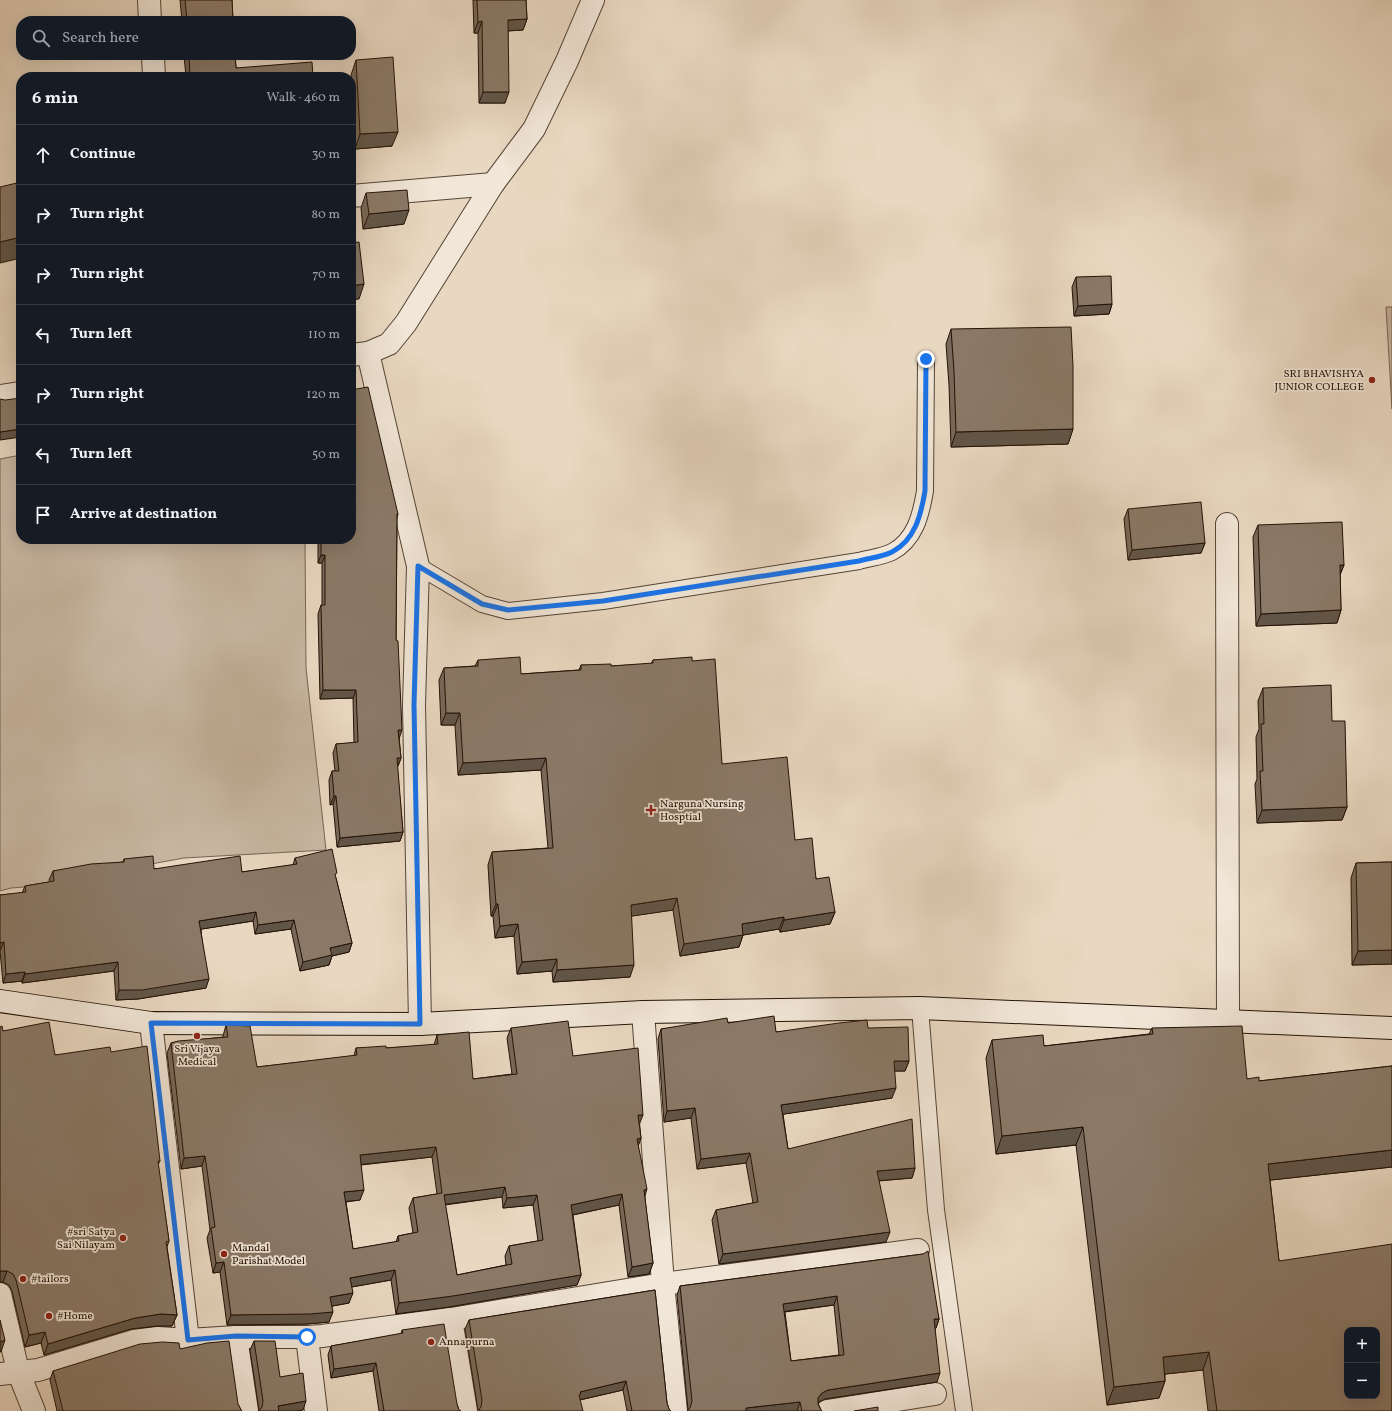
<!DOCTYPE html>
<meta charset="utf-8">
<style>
body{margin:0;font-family:Vollkorn,serif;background:#20242c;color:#f1f3f6}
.controls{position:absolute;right:12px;bottom:12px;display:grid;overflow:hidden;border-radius:8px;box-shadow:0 4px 16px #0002}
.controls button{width:36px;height:36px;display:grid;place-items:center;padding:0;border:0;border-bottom:1px solid #363941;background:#171b24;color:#f1f3f6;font:20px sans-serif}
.stop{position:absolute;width:12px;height:12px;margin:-9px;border:3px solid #1a73e8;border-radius:50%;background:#fff}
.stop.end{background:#1a73e8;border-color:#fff;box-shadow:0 1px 4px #0008}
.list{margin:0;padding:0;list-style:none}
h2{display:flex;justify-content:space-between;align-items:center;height:52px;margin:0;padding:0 16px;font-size:17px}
h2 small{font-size:13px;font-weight:400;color:#9ea1a6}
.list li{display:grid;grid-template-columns:26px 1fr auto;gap:12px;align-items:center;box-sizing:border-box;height:60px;padding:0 16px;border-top:1px solid #363941}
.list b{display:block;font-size:15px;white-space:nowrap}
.list em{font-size:13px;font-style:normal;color:#9ea1a6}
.icon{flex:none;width:22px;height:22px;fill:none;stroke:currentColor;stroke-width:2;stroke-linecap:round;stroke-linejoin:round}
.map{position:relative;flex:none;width:1392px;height:1411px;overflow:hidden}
.search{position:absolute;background:#171b24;box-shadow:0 4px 16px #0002;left:16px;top:16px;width:340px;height:44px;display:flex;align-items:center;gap:10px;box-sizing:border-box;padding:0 14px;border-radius:16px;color:#9ea1a6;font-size:15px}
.panel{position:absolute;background:#171b24;box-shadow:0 4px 16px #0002;left:16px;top:72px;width:340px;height:472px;border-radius:16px}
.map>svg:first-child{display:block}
.green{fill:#c7b6a1;stroke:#756454}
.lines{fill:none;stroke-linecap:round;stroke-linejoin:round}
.lane-casing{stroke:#544435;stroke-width:18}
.street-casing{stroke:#544435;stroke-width:24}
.secondary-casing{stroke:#231206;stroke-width:24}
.lane{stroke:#f1e6d7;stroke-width:16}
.street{stroke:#f1e6d7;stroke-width:22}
.secondary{stroke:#f1e6d7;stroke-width:22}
.wall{fill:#776859;stroke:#231206;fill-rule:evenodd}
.shaded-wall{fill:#615548;stroke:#231206}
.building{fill:#8a7967;stroke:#231206;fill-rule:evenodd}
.route{stroke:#1a73e8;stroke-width:5}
.poi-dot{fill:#8f2418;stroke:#f1e6d7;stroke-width:1.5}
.labels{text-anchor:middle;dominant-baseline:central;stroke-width:3.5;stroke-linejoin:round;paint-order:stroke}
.poi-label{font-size:11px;fill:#231206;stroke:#f1e6d7;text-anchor:start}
</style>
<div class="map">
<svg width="1392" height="1411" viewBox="0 0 1392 1411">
<rect width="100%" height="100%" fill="#e9d8c1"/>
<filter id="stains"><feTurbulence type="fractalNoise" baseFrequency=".005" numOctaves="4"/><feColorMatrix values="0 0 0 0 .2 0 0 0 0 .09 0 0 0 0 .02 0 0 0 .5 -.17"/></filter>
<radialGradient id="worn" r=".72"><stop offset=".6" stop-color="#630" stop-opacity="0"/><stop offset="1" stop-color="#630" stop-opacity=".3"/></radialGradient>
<!-- green -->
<g class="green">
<path d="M1386 307H1392V409Z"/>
<path d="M21 455V539H305L306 668 326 850 184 858 85 876 37 886 11 888 0 891V459Z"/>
</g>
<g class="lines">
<!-- lane casing -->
<g class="lane-casing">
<g id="lane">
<path d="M418 566 482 604 508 611 603 601 859 561C869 558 882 557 892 552 915 540 921 515 925 491L926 359"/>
<path d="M920 1008 936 1210 964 1411"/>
</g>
</g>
<!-- street casing -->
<g class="street-casing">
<g id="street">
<path d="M149 0 150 21"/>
<path d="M153 55 154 77"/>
<path d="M351 196 493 184"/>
<path d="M368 353 418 566 414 705 420 1024"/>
<path d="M351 355 368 353 389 344 406 323 493 184 534 129 567 61 593 0"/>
<path d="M0 396 21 393"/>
<path d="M1227 524 1228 1020"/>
<path d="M643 1012 663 1284 676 1411"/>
<path d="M151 1023 188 1340"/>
<path d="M0 1294 18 1371 34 1411"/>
<path d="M451 1319 466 1411"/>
<path d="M236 1337 247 1411"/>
<path d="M307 1337 316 1411"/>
<path d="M0 1374 38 1370 134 1341 158 1338 188 1340 236 1337H307L322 1336 451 1319 663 1284 918 1250"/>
<path d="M827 1411 935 1394"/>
</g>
</g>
<!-- secondary casing -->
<g class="secondary-casing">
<path id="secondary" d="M0 1001 151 1023 420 1024 643 1012 920 1008 1392 1028"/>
</g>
<!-- lane -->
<use href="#lane" class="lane"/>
<!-- street -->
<use href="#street" class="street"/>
<!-- secondary -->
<use href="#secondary" class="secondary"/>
</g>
<!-- wall -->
<g class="wall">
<path d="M180 0H232L233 21H182Z"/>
<path d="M473 0H526L527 19 523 30 508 31 505 103H479L478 33H474Z"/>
<path d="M184 55H235L236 68 313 77H186Z"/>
<path d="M356 60 392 146 355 149 351 75Z"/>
<path d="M366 193 404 224 363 229 361 208Z"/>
<path d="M1076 277 1112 304 1109 314 1074 316 1072 287Z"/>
<path d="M951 329 1073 429 1068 444 951 447 949 385 946 344Z"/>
<path d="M1128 509 1205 543 1201 553 1128 560 1124 519Z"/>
<path d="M398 514 397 518 396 640 399 737 401 758 398 766H397L403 832 400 841 337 847 333 804 330 805 329 780 332 771H335L333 753 336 744 354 743 353 698 320 699 318 614 321 605H322V563H318V539H351Z"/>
<path d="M1258 525 1344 565 1340 575 1341 610 1337 623 1256 626 1253 537Z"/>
<path d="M478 660 521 674 579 670 581 665 611 666 651 664 653 660 692 661 722 764 795 840 835 912 830 924 780 932 779 929 743 935 739 947 680 956 673 910 631 916 630 977 553 982 552 971 517 974 514 936 495 938 493 916H491L488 865 492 852 548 848 541 770 458 775 455 725H441L439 680 444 668 475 666Z"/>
<path d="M1263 688 1332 721 1347 807 1342 820 1257 823 1255 784 1257 779 1256 737 1259 729 1258 701Z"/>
<path d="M295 858 336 878 352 943 349 952 332 956 329 965 300 971 291 929 255 934 253 921 201 929 206 988 138 999 116 1000 114 971 22 983V981L3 983 0 951V895L22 893 25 886 50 882 49 880 53 871 123 862 124 859 154 869 242 872 293 865Z"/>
<path d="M1392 862V964L1352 965 1351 878 1356 863Z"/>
<path d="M728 1023 776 1032 868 1028 909 1061 905 1071H894L892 1098 783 1114 788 1149 915 1168 912 1178 879 1181 886 1242 719 1264 712 1220 716 1210 753 1203 746 1163 697 1169 691 1118 664 1122 658 1039 661 1029Z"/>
<path d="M226 1025 257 1067 354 1056 356 1048H386L434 1045 437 1035 473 1079 512 1074 507 1038 511 1028 573 1056 639 1123 641 1138 638 1146 653 1263 649 1274 628 1277 619 1205 573 1215 581 1275 577 1285 449 1307 396 1314 391 1280 351 1287 349 1303 332 1306 329 1322 307 1324 227 1325 220 1272 213 1273 207 1238 210 1230 202 1166 181 1169 167 1053 171 1043 223 1037V1036ZM432 1157 437 1194 413 1198 409 1208 413 1233 398 1236 396 1242 353 1249 346 1202 360 1200 361 1165ZM502 1197 503 1208 533 1205 538 1241 509 1246 505 1256 506 1265 457 1275 445 1205Z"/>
<path d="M0 1027 3 1031 55 1055 111 1052 160 1161 158 1165 169 1241 167 1247 177 1315 172 1326H157L131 1329 44 1355 41 1343 25 1347 12 1291 9 1285 3 1282H0Z"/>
<path d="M1152 1028 1247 1079 1259 1081 1392 1066V1167L1270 1180 1279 1261 1392 1411H1208L1203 1370 1165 1374V1381L1159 1398 1107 1405 1076 1145 996 1154 986 1058 992 1040 1044 1046 1149 1034Z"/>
<path d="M923 1254 939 1319 936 1328H935L937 1382 825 1399 819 1402 818 1403 821 1410 822 1411H687L688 1410 677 1295 680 1286ZM834 1305 839 1355 791 1361 785 1312Z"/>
<path d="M655 1290 667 1403 669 1409 671 1411H627L623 1390 580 1400 478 1410 465 1329 469 1320Z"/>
<path d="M402 1330 457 1404 459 1410 461 1411H379L373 1371 331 1378 328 1355 331 1346 401 1334Z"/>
<path d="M254 1341 280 1377 303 1410 259 1411V1410L250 1350Z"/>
<path d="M180 1349 238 1404 241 1410 242 1411H57L50 1380 53 1371Z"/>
</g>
<!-- shaded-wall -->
<g class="shaded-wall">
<path d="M527 19 523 30 504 31 508 20Z"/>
<path d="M482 21 478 33H474L478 22Z"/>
<path d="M483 92H509L505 103H479Z"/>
<path d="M398 132 392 146 355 149 360 134Z"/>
<path d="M409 210 404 224 363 229 369 214Z"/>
<path d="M21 237V258L0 263V242Z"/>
<path d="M364 284 359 299 351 300V286Z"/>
<path d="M1112 304 1109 314 1074 316 1078 306Z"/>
<path d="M21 429V437L0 440V432Z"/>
<path d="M1073 429 1068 444 951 447 956 432Z"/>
<path d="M1205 543 1201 553 1128 560 1132 550Z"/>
<path d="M321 555H325L322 563H318Z"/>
<path d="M1340 565H1344L1339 577Z"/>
<path d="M1341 610 1337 623 1256 626 1261 614Z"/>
<path d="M323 690H356L353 698 320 699Z"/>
<path d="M446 713H460L455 725H441Z"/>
<path d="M398 730H402L399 739Z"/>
<path d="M397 758H401L398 766 394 767Z"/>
<path d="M546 758 541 770 458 775 463 763Z"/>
<path d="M334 796H336L333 804 330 805Z"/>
<path d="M1347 807 1342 820 1257 823 1262 810Z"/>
<path d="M403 832 400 841 337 847 340 838Z"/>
<path d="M677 898 673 910 626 917 631 905Z"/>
<path d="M496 904H498L493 916H491Z"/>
<path d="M256 912 253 921 196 930 199 921Z"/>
<path d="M835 912 830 924 780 932 784 920Z"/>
<path d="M784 917 779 929 743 935 739 947 680 956 684 944 742 924Z"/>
<path d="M294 920 291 929 255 934 258 925Z"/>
<path d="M518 924 514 936 495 938 500 926Z"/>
<path d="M4 942 0 951V943Z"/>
<path d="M352 943 349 952 332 956 329 965 300 971 303 962 330 948Z"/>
<path d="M1392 950V964L1352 965 1358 951Z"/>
<path d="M557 959 552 971 517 974 522 962Z"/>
<path d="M118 962 114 971 22 983 25 974Z"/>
<path d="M634 965 630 977 553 982 557 970Z"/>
<path d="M25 972 22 981 3 983 6 974Z"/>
<path d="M209 979 206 988 138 999 116 1000 119 990Z"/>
<path d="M894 1061H909L905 1071H890Z"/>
<path d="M896 1088 892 1098 778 1115 781 1105Z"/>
<path d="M695 1108 691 1118 664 1122 667 1111Z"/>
<path d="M638 1115H643L639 1125Z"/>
<path d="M1083 1127 1076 1145 996 1154 1002 1136Z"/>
<path d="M641 1138 637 1149V1139Z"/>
<path d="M436 1147 432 1157 356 1165 360 1155Z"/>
<path d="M1392 1150V1167L1262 1181 1268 1164Z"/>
<path d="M750 1153 746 1163 697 1169 701 1159Z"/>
<path d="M205 1156 202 1166 181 1169 184 1158Z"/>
<path d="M915 1168 912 1178 874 1181 877 1171Z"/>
<path d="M505 1187 502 1197 440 1205 444 1195Z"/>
<path d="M647 1189 644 1199V1190Z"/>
<path d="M364 1190 360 1200 341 1202 344 1192Z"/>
<path d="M622 1194 619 1205 567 1216 571 1205Z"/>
<path d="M537 1195 533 1205 503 1208 507 1198Z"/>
<path d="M890 1232 886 1242 719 1264 723 1254Z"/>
<path d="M224 1262 220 1272 213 1273 216 1263Z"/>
<path d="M653 1263 649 1274 628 1277 632 1267Z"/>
<path d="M395 1270 391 1280 346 1288 350 1278Z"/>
<path d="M0 1271H7L3 1282H0Z"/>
<path d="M581 1275 577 1285 449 1307 396 1314 399 1303Z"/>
<path d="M353 1293 349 1303 327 1307 330 1297Z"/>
<path d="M837 1296 834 1305 780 1312 783 1304Z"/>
<path d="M333 1312 329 1322 307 1324 227 1325 231 1315Z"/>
<path d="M161 1314 177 1315 172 1326H157L131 1329 44 1355 48 1344 135 1318Z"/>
<path d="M934 1319H939L936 1328H931Z"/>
<path d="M45 1332 41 1343 25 1347 29 1335Z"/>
<path d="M5 1340 1 1352H0V1342Z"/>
<path d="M1209 1352 1203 1370 1156 1375 1163 1357Z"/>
<path d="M376 1363 373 1371 331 1378 334 1369Z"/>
<path d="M940 1373 937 1382 825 1399 819 1402 815 1407 818 1398 822 1393 828 1390Z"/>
<path d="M626 1381 623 1390 579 1400 576 1403 580 1392Z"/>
<path d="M1165 1381 1159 1398 1107 1405 1114 1387Z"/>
<path d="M306 1401 303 1410 296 1411H276L278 1406Z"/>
<path d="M800 1402 797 1411H745L746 1408Z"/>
</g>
<!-- building -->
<g class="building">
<path d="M185 0H232L233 21H187Z"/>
<path d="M477 0H526L527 19 508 20 509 92H483L482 21 478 22Z"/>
<path d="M189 55H235L236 68 312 62 313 77H190Z"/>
<path d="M393 57 398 132 360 134 356 60Z"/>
<path d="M21 182V237L0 242V187Z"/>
<path d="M407 190 409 210 369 214 366 193Z"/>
<path d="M359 242 364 284 351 286V243Z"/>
<path d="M1111 276 1112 304 1078 306 1076 277Z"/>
<path d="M1071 327 1073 366V429L956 432 954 371 951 329Z"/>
<path d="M368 387 398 514H397L396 640 398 641 402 730H398L401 758H397L403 832 340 838 336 796H334L332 771H339L336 744 358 742 356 690H323L321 605H325V555H321V539H351V390Z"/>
<path d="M21 398V429L0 432V399L5 400Z"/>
<path d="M1201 502 1205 543 1132 550 1128 509Z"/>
<path d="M1342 522 1344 565H1340L1341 610 1261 614 1258 525Z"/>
<path d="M520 657 521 674 581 670V665L611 664V666L653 663V660L692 657V661L715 659 722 764 787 757 795 840 812 838 816 879 829 877 835 912 784 920V917L742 924 743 935 684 944 677 898 631 905 634 965 557 970V959L522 962 518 924 500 926 498 904H496L492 852 553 848 546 758 463 763 460 713H446L444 668 478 666V660Z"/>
<path d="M1331 685 1332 721H1345L1347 807 1262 810 1260 771H1263L1261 724H1264L1263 688Z"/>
<path d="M332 849 337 873 335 874 352 943 330 948 332 955 303 962 294 920 258 925 256 912 199 921 209 979 142 990H119L118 962 25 974V972L6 974 4 942 0 943V895L26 892 25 886 54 881 53 871 91 864 124 862V859L153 856 154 869 240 856 242 872 297 864 295 858Z"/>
<path d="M1392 862V950L1358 951 1356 863Z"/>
<path d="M774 1016 776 1032 839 1023 867 1020 868 1028 908 1027 909 1061H894L896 1088 781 1105 788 1149 912 1119 915 1168 877 1171 890 1232 723 1254 716 1210 758 1202 750 1153 701 1159 695 1108 667 1111 661 1029 727 1018 728 1023Z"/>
<path d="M568 1021 573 1056 638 1048 643 1115H638L641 1138 637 1139 647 1189 644 1190 653 1263 632 1267 622 1194 571 1205 581 1275 453 1296 399 1303 395 1270 350 1278 353 1293 330 1297 333 1312 310 1314 231 1315 224 1262 216 1263 211 1228 215 1227 205 1156 184 1158 171 1043 178 1041 228 1037 226 1025 250 1026 257 1067 357 1055 356 1048 386 1046V1048L438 1044 437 1035 469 1032 473 1079 517 1074 511 1028ZM436 1147 442 1193 413 1198 418 1232 398 1236 399 1241 353 1249 344 1192 364 1190 360 1155ZM505 1187 507 1198 537 1195 543 1240 509 1246 512 1264 457 1275 444 1195Z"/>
<path d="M49 1022 55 1055 110 1047 111 1052 147 1046 160 1161H158L169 1241 166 1242 177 1315 161 1314 135 1318 48 1344 45 1332 29 1335 16 1280 13 1274 7 1271H0V1027L2 1026 3 1031Z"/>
<path d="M1242 1026 1247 1079 1259 1077V1081L1392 1066V1150L1268 1164 1279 1261 1392 1244V1411H1217L1209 1352 1163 1357 1165 1381 1114 1387 1083 1127 1002 1136 992 1040 1043 1035 1044 1046 1153 1034 1152 1028ZM1347 1330H1377V1396H1347Z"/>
<path d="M928 1251 939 1319H934L940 1373 828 1390 822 1393 818 1398V1404L821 1410 822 1411H802L800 1402 746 1408V1411H687L690 1408 692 1401 680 1286 923 1254ZM837 1296 844 1355 791 1361 783 1304Z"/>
<path d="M655 1290 667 1403 669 1409 671 1411H632L626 1381 580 1392 581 1394 579 1395 583 1411H478L481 1407 482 1400 469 1320Z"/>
<path d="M0 1320 5 1340 0 1342Z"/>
<path d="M444 1324 457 1404 459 1410 461 1411H384L376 1363 334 1369 331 1346 403 1333 402 1330Z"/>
<path d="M229 1341 238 1404 241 1410 242 1411H63L53 1371 140 1344 162 1342 179 1343 180 1349 207 1343Z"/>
<path d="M254 1341H275L280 1377 303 1373 306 1401 278 1406 279 1411H259L262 1407 263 1401Z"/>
<path d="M878 1407V1411H854Z"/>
</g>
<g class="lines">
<!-- route -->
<path class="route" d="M307 1337 236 1336 188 1340 151 1023 420 1024 414 705 418 566 482 604 508 610 603 601 859 561C869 558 882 557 892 552 915 540 921 515 925 491L926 359"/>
</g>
<!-- markers -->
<g class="poi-dot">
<circle cx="1372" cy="380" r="4"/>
<path d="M649 804h4v4h4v4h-4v4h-4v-4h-4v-4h4z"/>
<circle cx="197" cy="1036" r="4"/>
<circle cx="123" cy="1238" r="4"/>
<circle cx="224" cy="1254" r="4"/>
<circle cx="23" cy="1279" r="4"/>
<circle cx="49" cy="1316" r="4"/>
<circle cx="431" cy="1342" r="4"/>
</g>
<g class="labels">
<!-- poi labels -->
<g class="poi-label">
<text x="1364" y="374" text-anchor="end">SRI BHAVISHYA<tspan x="1364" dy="13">JUNIOR COLLEGE</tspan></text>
<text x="660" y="804">Narguna Nursing<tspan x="660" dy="13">Hosptial</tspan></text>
<text x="197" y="1049" text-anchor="middle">Sri Vijaya<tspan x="197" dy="13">Medical</tspan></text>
<text x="115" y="1232" text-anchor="end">#sri Satya<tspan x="115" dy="13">Sai Nilayam</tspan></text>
<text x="232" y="1248">Mandal<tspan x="232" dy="13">Parishat Model</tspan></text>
<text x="31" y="1279">#tailors</text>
<text x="57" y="1316">#Home</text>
<text x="439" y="1342">Annapurna</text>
</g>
</g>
<rect width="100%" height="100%" filter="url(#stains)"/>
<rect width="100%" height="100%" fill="url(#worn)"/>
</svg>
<div class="controls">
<button>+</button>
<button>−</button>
</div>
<div class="stop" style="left:307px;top:1337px"></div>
<div class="stop end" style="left:926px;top:359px"></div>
<div class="search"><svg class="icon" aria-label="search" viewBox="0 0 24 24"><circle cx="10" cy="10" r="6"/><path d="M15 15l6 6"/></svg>Search here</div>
<section class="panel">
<h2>6 min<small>Walk · 460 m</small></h2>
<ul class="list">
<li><svg class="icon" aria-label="ahead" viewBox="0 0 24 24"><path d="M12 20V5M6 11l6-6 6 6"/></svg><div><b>Continue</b></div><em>30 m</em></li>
<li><svg class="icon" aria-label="right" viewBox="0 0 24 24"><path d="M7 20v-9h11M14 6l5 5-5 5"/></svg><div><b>Turn right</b></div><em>80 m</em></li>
<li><svg class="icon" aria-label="right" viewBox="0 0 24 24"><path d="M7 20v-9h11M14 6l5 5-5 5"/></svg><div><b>Turn right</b></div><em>70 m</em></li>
<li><svg class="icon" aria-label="left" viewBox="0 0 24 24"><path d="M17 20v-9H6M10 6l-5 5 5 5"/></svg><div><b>Turn left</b></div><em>110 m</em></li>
<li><svg class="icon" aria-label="right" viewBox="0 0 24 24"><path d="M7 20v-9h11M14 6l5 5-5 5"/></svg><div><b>Turn right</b></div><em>120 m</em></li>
<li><svg class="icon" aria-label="left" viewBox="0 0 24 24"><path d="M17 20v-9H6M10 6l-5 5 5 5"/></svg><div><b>Turn left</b></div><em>50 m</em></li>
<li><svg class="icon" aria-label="arrive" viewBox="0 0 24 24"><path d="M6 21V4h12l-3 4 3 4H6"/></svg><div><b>Arrive at destination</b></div></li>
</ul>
</section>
</div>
